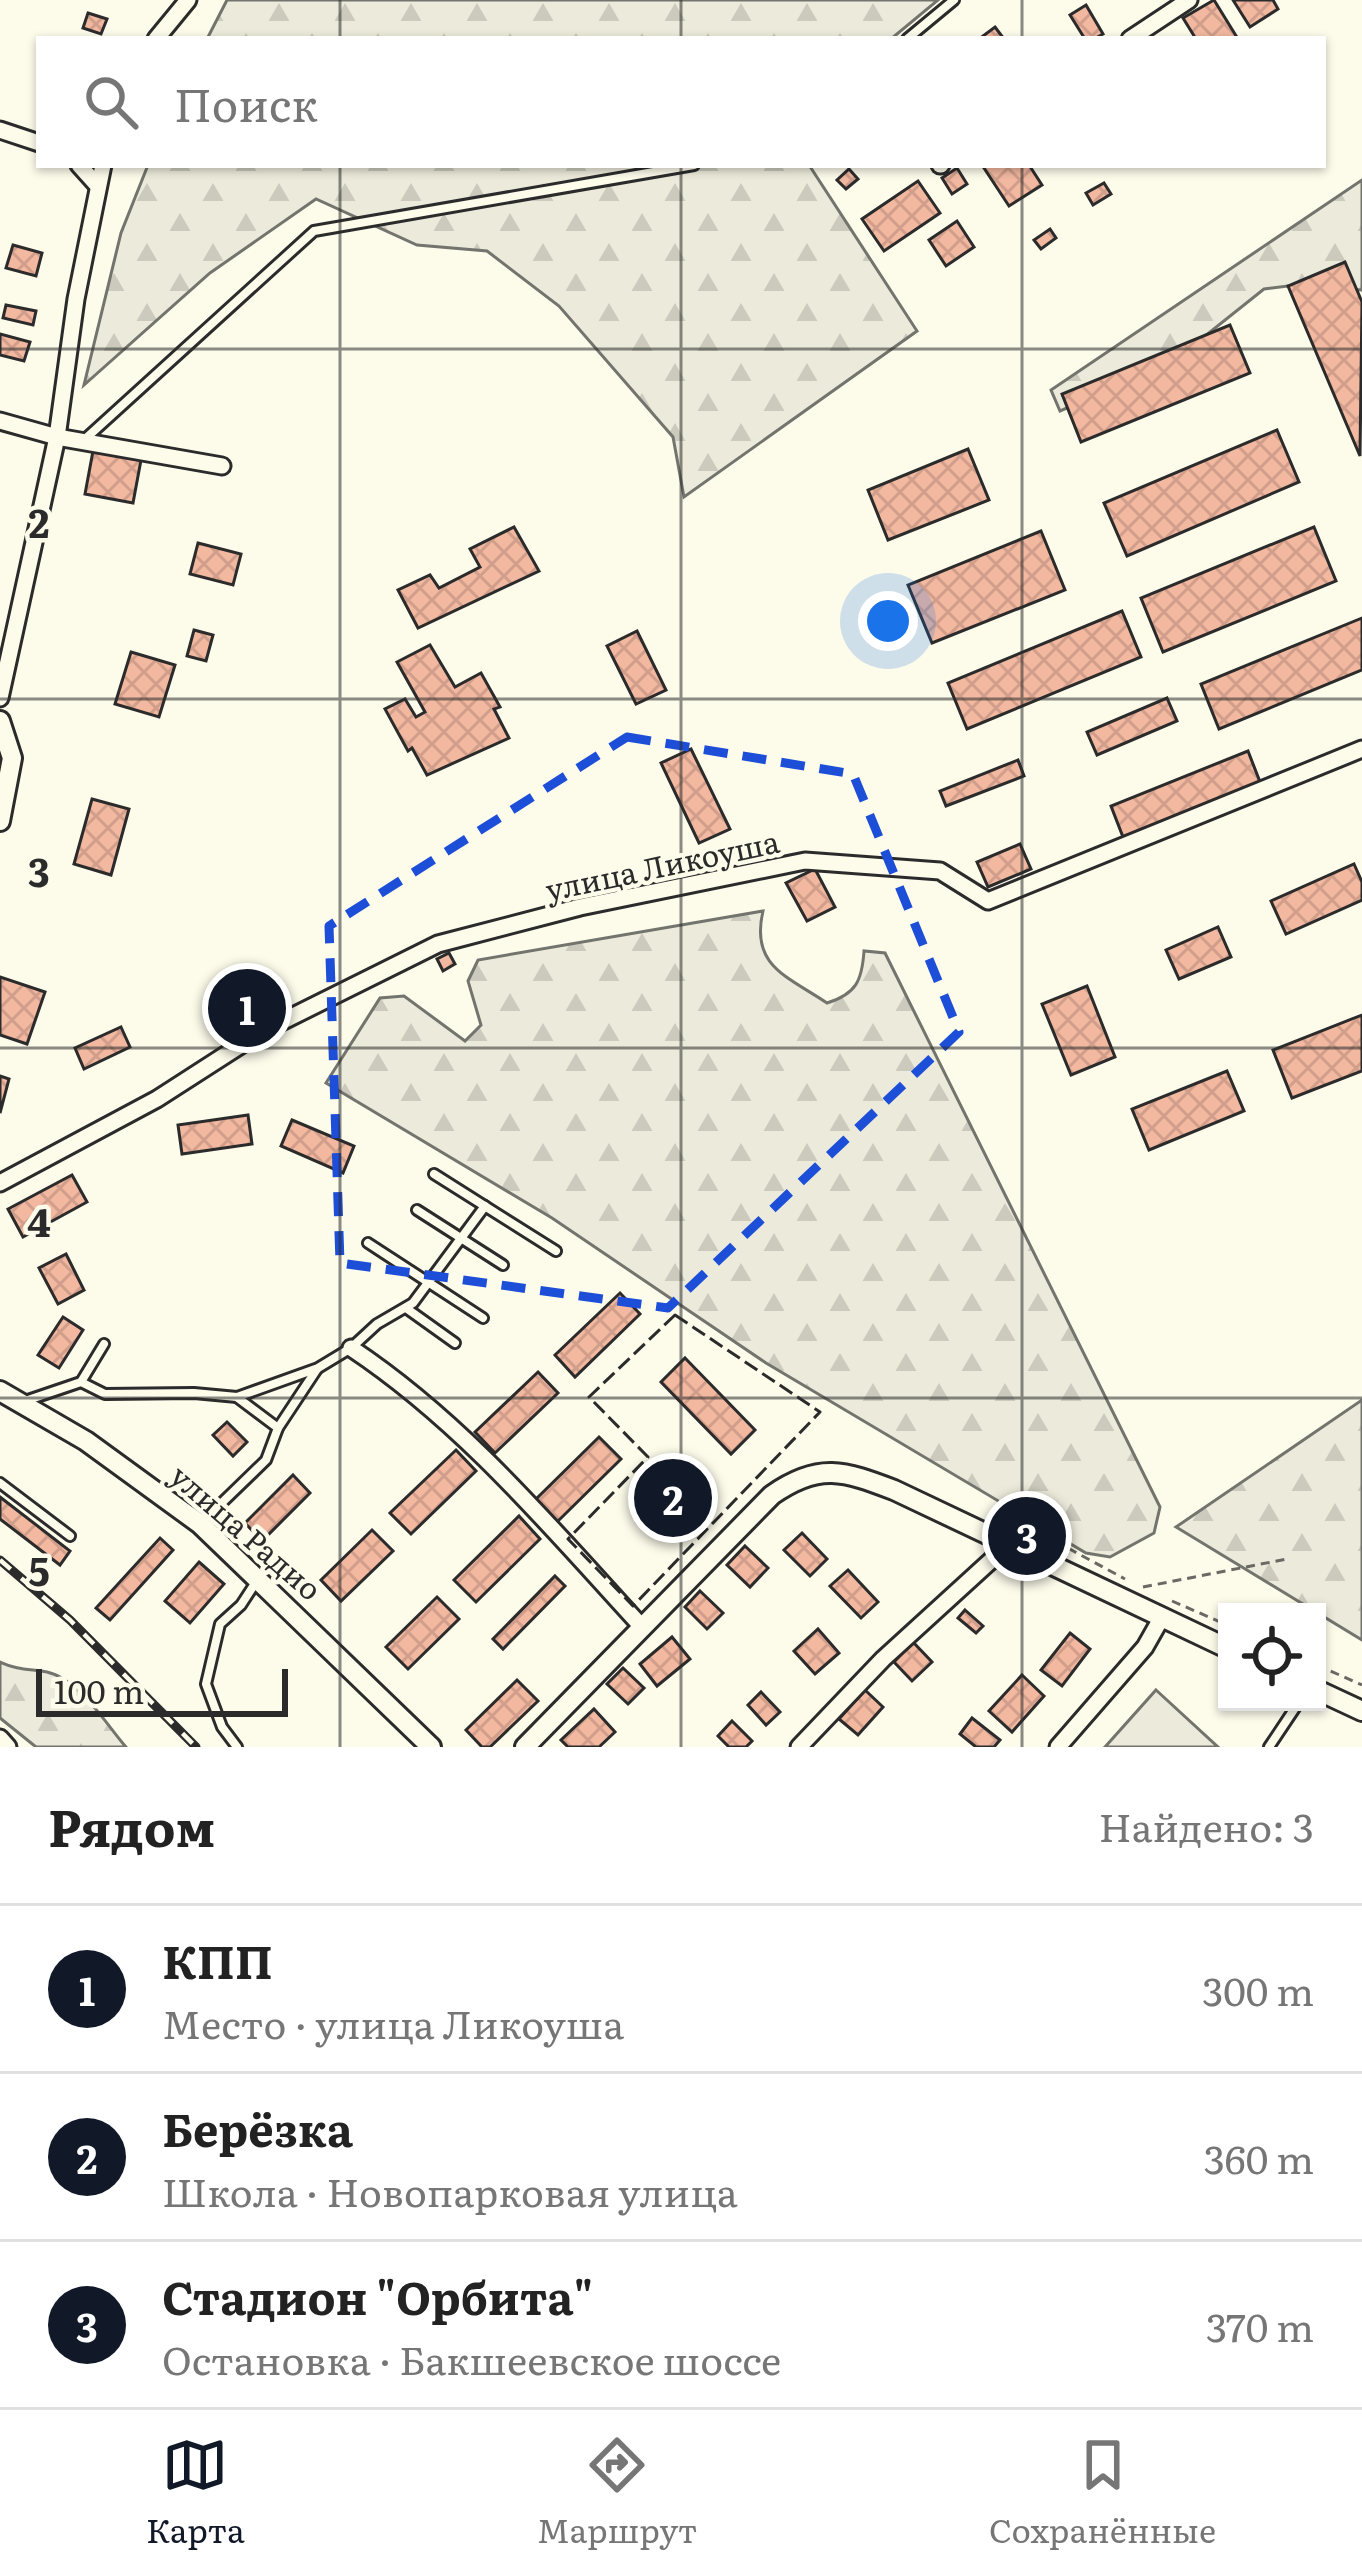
<!DOCTYPE html>
<html lang="ru">
<meta charset="utf-8">
<style>
body{margin:0;font-family:Literata,serif;background:#f6f6f6;color:#222}
.controls{position:absolute;right:36px;bottom:36px;display:grid;overflow:hidden;border-radius:0px;box-shadow:0 3px 9px #0004}
.controls button{width:108px;height:108px;display:grid;place-items:center;padding:0;border:0;border-bottom:3px solid #e0e0e0;background:#fff;color:#222;font:60px sans-serif}
.scale{position:absolute;left:36px;bottom:30px;width:252px;box-sizing:border-box;padding-left:12px;border:6px solid #2b2b2b;border-top:0;font-size:33px;line-height:42px;white-space:nowrap;color:#2b2b2b;-webkit-text-stroke:9px #fdfbea;paint-order:stroke}
.you{position:absolute;left:888px;top:621px;width:42px;height:42px;margin:-30px;border:9px solid #fff;border-radius:50%;background:#1a73e8;box-shadow:0 0 0 18px #1a73e833}
.badge{display:grid;place-items:center;width:78px;height:78px;border-radius:50%;background:#111827;color:#fff;font-size:39px;font-weight:700}
.pin{position:absolute;translate:-50% -50%;border:6px solid #fff;box-shadow:0 3px 12px #0006}
.list{margin:0;padding:0;list-style:none}
h2{display:flex;justify-content:space-between;align-items:center;height:156px;margin:0;padding:0 48px;font-size:51px}
h2 small{font-size:39px;font-weight:400;color:#767676}
.list li{display:grid;grid-template-columns:78px 1fr auto;gap:36px;align-items:center;box-sizing:border-box;height:168px;padding:0 48px;border-top:3px solid #e0e0e0}
.list b{display:block;font-size:45px;white-space:nowrap}
.list p{margin:0;font-size:39px;white-space:nowrap;color:#767676}
.list em{font-size:39px;font-style:normal;color:#767676}
.icon{flex:none;width:66px;height:66px;fill:none;stroke:currentColor;stroke-width:2;stroke-linecap:round;stroke-linejoin:round}
.map{position:relative;flex:none;width:1362px;height:1747px;overflow:hidden}
.search{position:absolute;background:#fff;box-shadow:0 3px 9px #0004;left:36px;right:36px;top:36px;height:132px;display:flex;align-items:center;gap:30px;box-sizing:border-box;padding:0 42px;border-radius:0px;color:#767676;font-size:45px}
.sheet{height:660px;background:#fff}
nav{display:flex;justify-content:space-around;align-items:center;box-sizing:border-box;height:168px;border-top:3px solid #e0e0e0;background:#fff;font-size:33px;color:#767676}
nav a{display:grid;justify-items:center;gap:6px}
nav .on{color:#111827}
.map>svg:first-child{display:block}
.forest{fill:url(#forest-firs);stroke:#74746e;stroke-width:3}
.garden{fill:#ecebdb;stroke:#74746e;stroke-width:3}
.building{fill:url(#building-cross-hatch);stroke:#2b2b2b;stroke-width:3}
.lines{fill:none;stroke-linecap:round;stroke-linejoin:round}
.service-casing{stroke:#2b2b2b;stroke-width:14}
.minor-casing{stroke:#2b2b2b;stroke-width:21}
.tertiary-casing{stroke:#2b2b2b;stroke-width:24}
.path{stroke:#6a6964;stroke-width:3;stroke-dasharray:9 6;stroke-linecap:butt}
.service{stroke:#fdfbea;stroke-width:8}
.minor{stroke:#fdfbea;stroke-width:15}
.tertiary{stroke:#fdfbea;stroke-width:18}
.rail-casing{stroke:#2b2b2b;stroke-width:9}
.rail{stroke:#fdfbea;stroke-width:4.5;stroke-dasharray:14;stroke-linecap:butt}
.fence{stroke:#2b2b2b;stroke-width:3;stroke-dasharray:15 6;stroke-linecap:butt}
.marked{fill:none;stroke:#1d4ed8;stroke-width:9;stroke-dasharray:24 15;stroke-linejoin:round}
.grid{fill:none;stroke:#2b2b2b;stroke-width:3;stroke-opacity:0.55}
.labels{text-anchor:middle;dominant-baseline:central;stroke-width:9;stroke-linejoin:round;paint-order:stroke}
.street-label{font-size:30px;fill:#2b2b2b;stroke:#fdfbea}
.grid-label{font-size:39px;text-anchor:middle;font-weight:bold;fill:#2b2b2b;stroke:#fdfbea;stroke-width:9;stroke-linejoin:round;paint-order:stroke}
</style>
<div class="map">
<svg width="1362" height="1747" viewBox="0 0 1362 1747">
<defs>
<pattern id="forest-firs" width="22" height="20" patternUnits="userSpaceOnUse" patternTransform="scale(3)"><rect width="22" height="20" fill="#ecebdb"/><path d="M5 1l3.5 6h-7zM16 11l3.5 6h-7z" fill="#cbcabc"/></pattern>
<pattern id="building-cross-hatch" width="8" height="8" patternUnits="userSpaceOnUse" patternTransform="scale(3)"><rect width="8" height="8" fill="#f2b8a0"/><path d="M0 0l8 8M0 8l8-8" fill="none" stroke="#d09e8a"/></pattern>
</defs>
<rect width="100%" height="100%" fill="#fdfbea"/>
<!-- forest -->
<g class="forest">
<path d="M227 0H938L891 39H207Z"/>
<path d="M148 165H809L917 331 684 497 673 437 559 306 487 251 417 245 316 199 210 273 84 385 121 233Z"/>
<path d="M1362 180V290L1288 286 1264 289 1170 364 1060 411 1051 390Z"/>
<path d="M763 911C750 966 787 976 827 1003 856 994 862 981 864 951L885 953 1160 1507 1154 1533 1110 1557 1086 1553 766 1363 552 1218 326 1083 380 998 404 996 465 1041 481 1025 468 981 478 960Z"/>
<path d="M1362 1400V1640L1176 1527Z"/>
<path d="M0 1662C17 1670 30 1669 47 1672 79 1679 106 1724 126 1747H36L0 1718Z"/>
</g>
<!-- garden -->
<path class="garden" d="M1156 1690 1218 1747H1105Z"/>
<!-- building -->
<g class="building">
<path d="M1214 0 1238 39H1196L1183 18Z"/>
<path d="M1233 0H1273L1278 9 1250 27Z"/>
<path d="M1086 5 1103 34 1094 39H1085L1070 15Z"/>
<path d="M88 13 107 19 101 34 83 28Z"/>
<path d="M995 27 1004 39H979Z"/>
<path d="M982 165H1029L1042 185 1009 206Z"/>
<path d="M957 168 967 184 952 194 942 178Z"/>
<path d="M849 169 858 179 846 189 837 180Z"/>
<path d="M918 181 940 213 884 251 862 219Z"/>
<path d="M1104 183 1111 194 1093 205 1086 193Z"/>
<path d="M957 221 974 247 946 266 929 240Z"/>
<path d="M1050 229 1056 238 1041 249 1034 240Z"/>
<path d="M13 245 42 253 36 276 6 268Z"/>
<path d="M1345 262 1362 302 1360 456 1288 286Z"/>
<path d="M6 305 36 311 33 325 3 318Z"/>
<path d="M1230 325 1250 373 1081 442 1062 394Z"/>
<path d="M0 334 30 342 24 361 0 355Z"/>
<path d="M1277 430 1299 482 1127 556 1104 503Z"/>
<path d="M968 449 989 500 888 540 868 490Z"/>
<path d="M93 451 141 460 133 503 85 494Z"/>
<path d="M514 527 539 571 418 628 398 590 430 575 439 588 480 567 470 549Z"/>
<path d="M1314 527 1336 581 1163 652 1141 598Z"/>
<path d="M1041 531 1065 590 932 643 908 585Z"/>
<path d="M198 543 241 554 233 585 190 574Z"/>
<path d="M1122 611 1141 657 967 729 948 683Z"/>
<path d="M1362 618V670L1219 729 1201 684Z"/>
<path d="M194 630 213 635 206 661 187 656Z"/>
<path d="M637 631 666 690 636 704 607 646Z"/>
<path d="M430 645 455 687 481 673 500 707 494 709 509 738 427 775 412 748 408 751 385 709 405 699 416 717 425 712 397 662Z"/>
<path d="M131 652 175 665 159 717 115 704Z"/>
<path d="M1167 698 1177 721 1097 755 1087 732Z"/>
<path d="M691 749 730 829 699 843 661 763Z"/>
<path d="M1248 751 1260 782 1123 837 1111 806Z"/>
<path d="M1018 760 1024 776 946 806 940 791Z"/>
<path d="M92 799 129 809 111 875 74 864Z"/>
<path d="M1020 844 1031 869 988 887 977 862Z"/>
<path d="M1354 864 1362 882V900L1286 934 1271 901Z"/>
<path d="M815 869 835 907 807 921 786 883Z"/>
<path d="M1218 927 1231 957 1179 979 1166 950Z"/>
<path d="M449 953 455 964 443 971 437 959Z"/>
<path d="M0 977 45 992 27 1044 0 1035Z"/>
<path d="M1087 986 1115 1057 1071 1075 1042 1004Z"/>
<path d="M240 989 268 1005 253 1027 227 1011Z"/>
<path d="M1362 1015V1071L1292 1098 1273 1050Z"/>
<path d="M121 1027 130 1047 84 1069 75 1048Z"/>
<path d="M1227 1071 1244 1111 1149 1150 1132 1109Z"/>
<path d="M0 1076 9 1079 0 1113Z"/>
<path d="M248 1115 252 1144 182 1154 178 1125Z"/>
<path d="M292 1120 354 1146 343 1173 281 1146Z"/>
<path d="M72 1175 87 1202 23 1237 8 1209Z"/>
<path d="M66 1254 84 1290 58 1304 39 1268Z"/>
<path d="M620 1293 640 1314 575 1377 555 1355Z"/>
<path d="M63 1317 83 1330 59 1368 38 1355Z"/>
<path d="M685 1358 755 1430 731 1454 661 1382Z"/>
<path d="M538 1372 558 1393 495 1453 475 1432Z"/>
<path d="M227 1422 247 1442 233 1456 213 1435Z"/>
<path d="M599 1437 621 1459 556 1523 534 1501Z"/>
<path d="M456 1450 476 1471 411 1534 390 1513Z"/>
<path d="M293 1475 310 1493 262 1541 245 1523Z"/>
<path d="M0 1497 70 1551 60 1565 0 1519Z"/>
<path d="M519 1516 540 1539 476 1602 454 1580Z"/>
<path d="M372 1530 393 1551 341 1601 321 1580Z"/>
<path d="M802 1533 827 1559 810 1576 784 1550Z"/>
<path d="M160 1538 173 1550 110 1620 96 1608Z"/>
<path d="M745 1546 768 1568 750 1587 727 1565Z"/>
<path d="M199 1562 224 1584 190 1623 165 1601Z"/>
<path d="M848 1570 878 1602 861 1618 830 1586Z"/>
<path d="M555 1576 565 1586 503 1649 493 1639Z"/>
<path d="M700 1591 723 1613 707 1629 685 1607Z"/>
<path d="M437 1597 459 1619 408 1669 386 1647Z"/>
<path d="M965 1610 983 1626 976 1633 958 1618Z"/>
<path d="M818 1629 839 1653 815 1674 794 1651Z"/>
<path d="M1070 1633 1090 1649 1062 1686 1041 1670Z"/>
<path d="M672 1637 690 1659 657 1686 640 1664Z"/>
<path d="M913 1642 932 1662 912 1681 894 1662Z"/>
<path d="M623 1668 644 1688 628 1704 607 1684Z"/>
<path d="M1022 1675 1044 1696 1012 1732 989 1711Z"/>
<path d="M517 1680 538 1701 490 1747H482L466 1730Z"/>
<path d="M865 1690 883 1707 858 1735 839 1719Z"/>
<path d="M761 1692 780 1712 766 1725 748 1705Z"/>
<path d="M594 1709 615 1732 599 1747H568L561 1740Z"/>
<path d="M972 1718 1000 1740 994 1747H976L960 1734Z"/>
<path d="M732 1721 752 1741 746 1747H729L718 1736Z"/>
</g>
<g class="lines">
<!-- service casing -->
<g class="service-casing">
<g id="service">
<path d="M907 39 954 0"/>
<path d="M84 440 314 231 694 165"/>
<path d="M434 1174 556 1251"/>
<path d="M417 1210 503 1265"/>
<path d="M368 1243 483 1318"/>
<path d="M406 1308 455 1343"/>
<path d="M104 1344 81 1382 105 1394 194 1393 237 1397 318 1368 351 1348 377 1324 413 1303 485 1206"/>
<path d="M238 1398 278 1428"/>
<path d="M25 1401 81 1382"/>
<path d="M0 1483 70 1536"/>
<path d="M201 1523 266 1460 278 1428 317 1369"/>
<path d="M237 1747 222 1727 206 1684 220 1624 241 1605 258 1579"/>
<path d="M1269 1747 1299 1702"/>
</g>
</g>
<!-- minor casing -->
<g class="minor-casing">
<g id="minor">
<path d="M156 39 188 0"/>
<path d="M1130 39 1189 0"/>
<path d="M0 130 39 143"/>
<path d="M79 165 97 185"/>
<path d="M940 165H941"/>
<path d="M0 421 57 437 222 466"/>
<path d="M0 698 57 437 76 299 103 165"/>
<path d="M0 1183 157 1099 261 1032 438 944 580 907 805 861 940 871 988 901 1362 749"/>
<path d="M351 1348C464 1423 552 1529 643 1628"/>
<path d="M0 1738 8 1747"/>
<path d="M799 1747 883 1659 1008 1545"/>
<path d="M1058 1747 1145 1647 1162 1617"/>
</g>
</g>
<!-- tertiary casing -->
<g class="tertiary-casing">
<g id="tertiary">
<path d="M0 721 12 758 0 821"/>
<path d="M0 1391 86 1441 200 1524 431 1747"/>
<path d="M1317 1690 1362 1711"/>
<path d="M525 1747 772 1495C819 1462 844 1471 894 1490L1227 1648"/>
</g>
</g>
<!-- path -->
<g class="path">
<path d="M1042 1534 1125 1579"/>
<path d="M1143 1587 1287 1559"/>
<path d="M1172 1601 1227 1625"/>
<path d="M1317 1665 1362 1685"/>
</g>
<!-- service -->
<use href="#service" class="service"/>
<!-- minor -->
<use href="#minor" class="minor"/>
<!-- tertiary -->
<use href="#tertiary" class="tertiary"/>
<!-- rail casing -->
<g class="rail-casing">
<path id="rail" d="M0 1560 70 1620 196 1747"/>
</g>
<!-- rail -->
<use href="#rail" class="rail"/>
<!-- fence -->
<path class="fence" d="M675 1315 820 1412 633 1606 568 1539 648 1457 589 1397Z"/>
</g>
<!-- marked area -->
<path class="marked" d="M627 737 853 774 959 1032 668 1308 340 1263 329 926Z"/>
<!-- grid -->
<path class="grid" d="M340 0V39M681 0V39M1022 0V39M340 165V1747M681 165V1747M1022 165V1747M0 349H1362M0 699H1362M0 1048H1362M0 1398H1362"/>
<g class="labels">
<!-- street labels -->
<g class="street-label">
<text transform="translate(662 864) rotate(-12)">улица Ликоуша</text>
<text transform="translate(247 1531) rotate(41)">улица Радио</text>
</g>
</g>
<g class="grid-label">
<text x="39" y="538">2</text>
<text x="39" y="887">3</text>
<text x="39" y="1237">4</text>
<text x="39" y="1586">5</text>
</g>
</svg>
<div class="controls">
<button><svg class="icon" aria-label="locate" viewBox="0 0 24 24"><circle cx="12" cy="12" r="6"/><path d="M12 2v4M12 18v4M2 12h4M18 12h4"/></svg></button>
</div>
<div class="scale">100 m</div>
<div class="you"></div>
<div class="pin badge" style="left:247px;top:1008px">1</div>
<div class="pin badge" style="left:673px;top:1498px">2</div>
<div class="pin badge" style="left:1027px;top:1536px">3</div>
<div class="search"><svg class="icon" aria-label="search" viewBox="0 0 24 24"><circle cx="10" cy="10" r="6"/><path d="M15 15l6 6"/></svg>Поиск</div>
</div>
<section class="sheet">
<h2>Рядом<small>Найдено: 3</small></h2>
<ul class="list">
<li><span class="badge">1</span><div><b>КПП</b><p>Место · улица Ликоуша</p></div><em>300 m</em></li>
<li><span class="badge">2</span><div><b>Берёзка</b><p>Школа · Новопарковая улица</p></div><em>360 m</em></li>
<li><span class="badge">3</span><div><b>Стадион &quot;Орбита&quot;</b><p>Остановка · Бакшеевское шоссе</p></div><em>370 m</em></li>
</ul>
</section>
<nav>
<a class="on"><svg class="icon" aria-label="map" viewBox="0 0 24 24"><path d="M3 6l6-2 6 2 6-2v14l-6 2-6-2-6 2zM9 4v14M15 6v14"/></svg>Карта</a>
<a><svg class="icon" aria-label="directions" viewBox="0 0 24 24"><path d="M12 3l9 9-9 9-9-9zM9 14v-3h6M13 9l2 2-2 2"/></svg>Маршрут</a>
<a><svg class="icon" aria-label="saved" viewBox="0 0 24 24"><path d="M7 4h10v16l-5-4-5 4z"/></svg>Сохранённые</a>
</nav>
